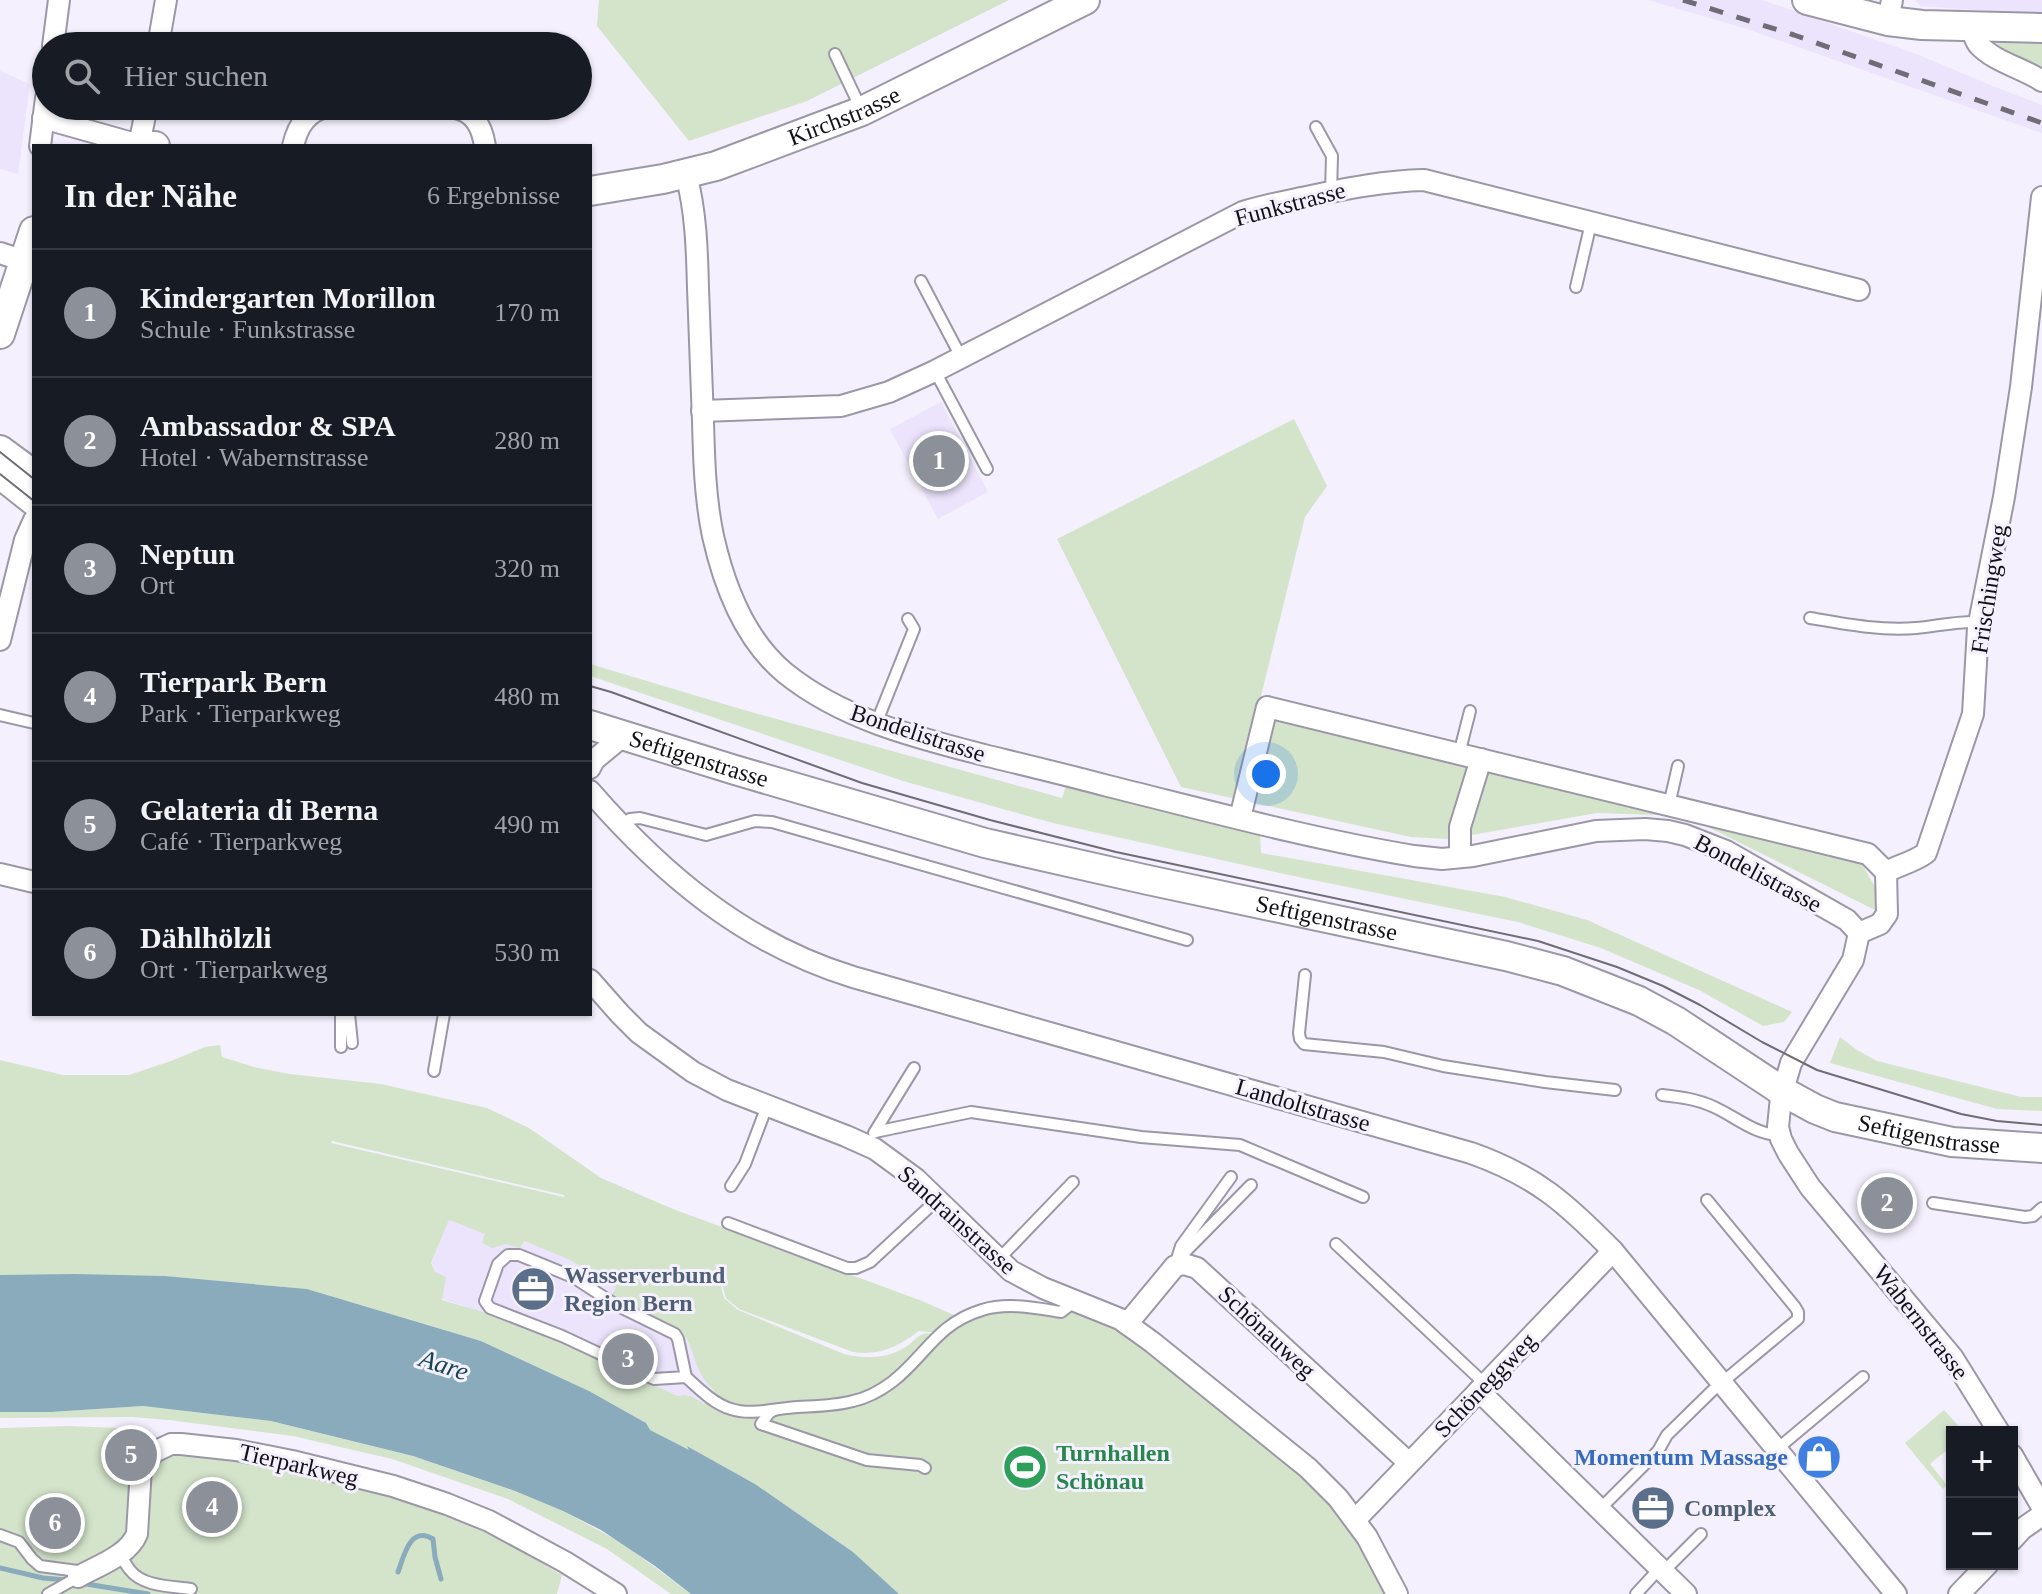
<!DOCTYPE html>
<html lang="de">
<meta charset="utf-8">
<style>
body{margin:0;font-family:"Times New Roman",serif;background:#242831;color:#f1f3f6}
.controls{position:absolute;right:24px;bottom:24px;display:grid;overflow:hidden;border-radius:0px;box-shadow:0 2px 6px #0004}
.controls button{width:72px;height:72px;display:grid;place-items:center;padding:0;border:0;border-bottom:2px solid #363941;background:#171b24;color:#f1f3f6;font:40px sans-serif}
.you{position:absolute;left:1266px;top:774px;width:28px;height:28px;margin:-20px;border:6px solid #fff;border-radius:50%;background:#1a73e8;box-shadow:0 0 0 12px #1a73e833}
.badge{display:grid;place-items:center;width:52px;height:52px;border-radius:50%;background:#8c9099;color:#fff;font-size:26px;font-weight:700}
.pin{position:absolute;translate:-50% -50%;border:4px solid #fff;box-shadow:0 2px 8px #0006}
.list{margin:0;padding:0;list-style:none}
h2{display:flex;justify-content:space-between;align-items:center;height:104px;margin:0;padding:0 32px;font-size:34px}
h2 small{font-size:26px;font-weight:400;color:#9ea1a6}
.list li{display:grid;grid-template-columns:52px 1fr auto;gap:24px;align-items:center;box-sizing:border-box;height:128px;padding:0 32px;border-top:2px solid #363941}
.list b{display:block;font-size:30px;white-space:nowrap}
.list p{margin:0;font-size:26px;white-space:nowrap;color:#9ea1a6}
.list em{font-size:26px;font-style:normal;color:#9ea1a6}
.icon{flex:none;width:44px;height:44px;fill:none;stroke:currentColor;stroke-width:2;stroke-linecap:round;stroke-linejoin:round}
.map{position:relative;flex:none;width:2042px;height:1594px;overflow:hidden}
.search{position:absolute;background:#171b24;box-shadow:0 2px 6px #0004;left:32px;top:32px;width:560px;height:88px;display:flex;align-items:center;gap:20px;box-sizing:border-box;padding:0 28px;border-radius:44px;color:#9ea1a6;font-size:30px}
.panel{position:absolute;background:#171b24;box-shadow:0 2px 6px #0004;left:32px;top:144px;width:560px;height:872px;border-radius:0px}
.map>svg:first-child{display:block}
.built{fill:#ebe4fc}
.green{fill:#d4e4ca;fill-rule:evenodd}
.water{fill:#89abbc}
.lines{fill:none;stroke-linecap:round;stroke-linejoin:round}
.stream{stroke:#89abbc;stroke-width:5}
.lane-casing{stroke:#9c97a7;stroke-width:14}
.street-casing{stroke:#9c97a7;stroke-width:24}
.secondary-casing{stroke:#9c97a7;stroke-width:32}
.lane{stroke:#fff;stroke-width:10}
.street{stroke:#fff;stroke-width:20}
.secondary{stroke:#fff;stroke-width:28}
.tram{stroke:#6f6c75;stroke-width:2}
.rail{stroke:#6f6c75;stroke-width:5;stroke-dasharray:14 14;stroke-linecap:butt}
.labels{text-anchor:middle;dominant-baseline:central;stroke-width:6;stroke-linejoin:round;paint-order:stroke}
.street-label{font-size:24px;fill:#121116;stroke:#f4f0fd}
.service-label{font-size:24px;font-weight:bold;fill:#4e5e75;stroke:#f4f0fd;text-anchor:start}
.leisure-label{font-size:24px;font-weight:bold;fill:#27864d;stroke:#f4f0fd;text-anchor:start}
.shop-label{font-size:24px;font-weight:bold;fill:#366cbe;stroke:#f4f0fd;text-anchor:end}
.water-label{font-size:26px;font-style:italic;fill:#164558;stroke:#f4f0fd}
</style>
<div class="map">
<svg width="2042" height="1594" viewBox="0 0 2042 1594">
<rect width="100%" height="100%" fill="#f4f0fd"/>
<!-- built -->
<g class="built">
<path d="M1648 0H1762L1919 55 1990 85 2042 105V133L1747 29Z"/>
<path d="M1915 0H2042V12L2019 13 1920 6Z"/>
<path d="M0 71 30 84 18 174 0 169Z"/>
<path d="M941 402 988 492 938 519 890 429Z"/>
<path d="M449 1219 486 1234 499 1245 506 1244 520 1247 523 1241 570 1260 597 1276 678 1330 685 1337 714 1390 704 1404 692 1397 685 1395 678 1396 525 1325 519 1327 487 1313 442 1299 431 1264Z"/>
</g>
<!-- green -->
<g class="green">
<path d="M599 0H1009L807 101 689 141 597 26Z"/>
<path d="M1998 37 2042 39V73L2006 51 1995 42Z"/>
<path d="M1294 419 1327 486 1305 517 1261 696 1666 795 1857 856 1878 892 1877 911 1686 816 1597 813 1448 839 1411 837 1181 787 1057 539Z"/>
<path d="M590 664 744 710 1062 798 1067 783 1260 835 1261 853 1505 897 1587 920 1792 1012 1784 1022 1763 1026 1699 990 1601 948 1518 922 1284 874 1053 823 903 781 590 676Z"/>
<path d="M1840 1037 1857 1050 1877 1061 2021 1097H2042V1111L1997 1109 1830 1063Z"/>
<path d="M220 1045 222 1057 258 1068 290 1074 381 1084 487 1108 529 1128 601 1178 673 1209 922 1301 961 1318 939 1333 919 1331C898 1347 879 1356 853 1352L739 1309 726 1298 716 1264H715L724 1298 738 1310 844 1354C866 1359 888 1359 907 1346 912 1343 917 1336 923 1334 928 1332 936 1335 942 1336L979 1311 1069 1307 1112 1324 1145 1347 1321 1492 1359 1542 1387 1594H899L853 1552 755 1484 689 1447 690 1451 649 1430 646 1423 589 1391 481 1341 307 1289 164 1276 0 1275V1060L63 1075H129L171 1061 205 1047ZM332 1141 564 1195V1197L331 1143ZM449 1220 485 1234 482 1243 492 1248 506 1244 520 1248 524 1241 570 1260 616 1288 612 1295C627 1306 676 1325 684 1335 697 1354 693 1371 714 1390L704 1404C695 1398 688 1393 678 1396L525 1325 519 1326 487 1313 442 1300 446 1277 435 1272 431 1263Z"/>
<path d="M143 1406 271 1421 413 1456 515 1491 563 1511 622 1543 691 1594H671L607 1549 508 1499 392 1459 293 1436 169 1420 132 1417 0 1418V1412H51Z"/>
<path d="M1944 1410 1964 1432H1952V1446L1930 1464 1947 1485 1943 1489 1905 1443Z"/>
<path d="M68 1426 119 1428 186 1455 262 1464 403 1499 439 1512 502 1540 562 1575 557 1594H0V1428Z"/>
</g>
<!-- water -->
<path class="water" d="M74 1274 165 1276 307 1289 481 1341 589 1391 646 1423 650 1430 689 1450 687 1446 755 1484 853 1552 899 1594H691L655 1566 601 1530 563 1511 515 1491 413 1456 271 1421 143 1406 51 1412H0V1275Z"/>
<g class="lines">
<!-- stream -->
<g class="stream">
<path d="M0 1568 43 1578 66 1580"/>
<path d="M398 1572C404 1556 410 1525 433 1539L435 1557 441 1579"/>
<path d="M80 1583 148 1594"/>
</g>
<!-- lane casing -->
<g class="lane-casing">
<g id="lane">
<path d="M835 54 861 109"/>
<path d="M1316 127 1332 156 1331 192"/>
<path d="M921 281 961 357"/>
<path d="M1576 287 1591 223"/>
<path d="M935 371 987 469"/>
<path d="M1810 618C1845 624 1881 631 1916 628 1937 626 1957 621 1979 622"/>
<path d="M0 715 34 723"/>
<path d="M876 724 914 629 908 619"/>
<path d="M1459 754 1470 711"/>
<path d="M1669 805 1678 766"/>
<path d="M620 825 630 819 640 818 706 835 755 821 772 822 1187 940"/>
<path d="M1305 975 1299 1033 1300 1039 1304 1044 1384 1052 1443 1066 1545 1082 1615 1090"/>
<path d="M341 1014V1047"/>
<path d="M349 1014 352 1043"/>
<path d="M434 1071 444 1014"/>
<path d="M1662 1095C1680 1097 1697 1099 1714 1107 1736 1117 1754 1134 1779 1135"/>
<path d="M875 1132 971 1112 1141 1137 1240 1145 1363 1197"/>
<path d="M874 1133 914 1068"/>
<path d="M731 1186 745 1164 767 1106"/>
<path d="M1933 1203 2025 1217 2033 1216 2042 1208"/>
<path d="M728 1223 847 1268H856L870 1262 938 1199"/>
<path d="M1336 1244 1485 1384"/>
<path d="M1177 1259 1181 1246 1231 1177"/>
<path d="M998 1260 1073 1182"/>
<path d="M1176 1265 1186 1251 1251 1185"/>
<path d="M686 1377 678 1339 675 1334 616 1305 573 1277 519 1255H508L498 1264 485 1301 490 1308 562 1336 654 1379 686 1377C699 1389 714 1404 731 1409 751 1416 777 1408 798 1407 817 1406 835 1406 853 1401 867 1398 880 1391 892 1382 925 1357 936 1324 982 1310 1007 1302 1036 1308 1061 1312L1074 1302"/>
<path d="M774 1410 769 1413 761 1424 867 1460 920 1465 925 1468"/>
<path d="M1776 1450 1863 1377"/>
<path d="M1600 1509 1658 1451 1667 1435 1713 1390 1798 1319V1312L1795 1307 1707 1200"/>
<path d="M0 1535 19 1542 32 1559 40 1566 85 1572"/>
<path d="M119 1554C123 1559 126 1565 130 1570 143 1587 172 1586 191 1589"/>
<path d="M1663 1572 1701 1534"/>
<path d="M48 1594 78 1577"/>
<path d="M1636 1594 1660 1568"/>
</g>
</g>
<!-- street casing -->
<g class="street-casing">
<g id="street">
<path d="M1888 21 1892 0"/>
<path d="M1971 25C1973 32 1974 39 1978 44 1994 62 2023 68 2042 81"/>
<path d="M53 46 59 0"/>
<path d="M158 46 166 0"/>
<path d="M382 106 455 108C475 112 482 127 485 146"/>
<path d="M43 118 139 145 147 106"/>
<path d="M40 146 46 98"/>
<path d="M293 146C298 125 307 111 329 106"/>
<path d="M686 174C696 212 697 249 698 288 700 332 701 377 703 421 704 459 705 498 713 536 724 585 745 640 785 673 842 719 914 737 984 755 1025 765 1067 775 1108 786 1209 811 1311 839 1414 856L1442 859 1473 856 1596 831 1645 829 1668 831 1685 835 1726 851 1847 920 1859 933"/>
<path d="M0 253 24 261"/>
<path d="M702 411 841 406 889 392 935 371 1243 212C1265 205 1288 201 1311 196 1349 188 1385 181 1424 180L1859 290"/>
<path d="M0 640 25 540 34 520"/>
<path d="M590 768 594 760 623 736"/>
<path d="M590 791C663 875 745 944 853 977L1471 1153C1536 1176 1566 1203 1613 1251L1896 1594"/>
<path d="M1240 818 1267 707 1868 854 1886 872"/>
<path d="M1460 857V827L1481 759"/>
<path d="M0 874 34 882"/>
<path d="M1859 933 1880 924 1887 914 1886 872C1899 865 1914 862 1926 853L1973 714 1978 628 2004 497 2021 387 2042 197"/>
<path d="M1859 933 1853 960 1791 1063 1781 1097 1778 1127 1781 1139 1788 1153 1810 1187 1953 1358 1999 1432"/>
<path d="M590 980 620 1014 639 1033 693 1072 727 1090 846 1136 875 1149 916 1179 1011 1271 1043 1288 1120 1319 1152 1342 1308 1468 1338 1498 1367 1537 1397 1594"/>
<path d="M1127 1324 1175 1266 1184 1264 1197 1268 1409 1463"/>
<path d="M1479 1391 1686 1594"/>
<path d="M2012 1455 2042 1507"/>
<path d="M1356 1519 1613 1251"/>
<path d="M2012 1540 2022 1529 2042 1515"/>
<path d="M78 1577C97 1566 128 1556 137 1534L141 1468 154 1452 171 1444H181L236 1450 292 1461 393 1486 447 1504 489 1521 565 1562 616 1594"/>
<path d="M1959 1594 1988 1564"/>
</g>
</g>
<!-- secondary casing -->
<g class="secondary-casing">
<g id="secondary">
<path d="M1807 0 1888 21 1922 25 2042 28"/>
<path d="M136 146H155"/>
<path id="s1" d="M590 191 663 179 716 166 862 111 1085 0"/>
<path d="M0 334 34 231"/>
<path d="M0 450 34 475"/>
<path d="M0 474 34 501"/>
<path id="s2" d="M590 725 735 770 985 843 1148 880 1506 956 1563 971 1639 1001 1676 1021 1782 1091 1815 1109 1835 1117 1952 1142 2042 1148"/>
</g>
</g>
<!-- lane -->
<use href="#lane" class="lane"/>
<!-- street -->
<use href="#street" class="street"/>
<!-- secondary -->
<use href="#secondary" class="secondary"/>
<!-- tram -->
<g class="tram">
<path d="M0 452 34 479"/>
<path d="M0 474 34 501"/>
<path d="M590 686 611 692 862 783 990 820 1116 852 1538 941 1617 967 1663 986 1700 1005 1762 1042 1817 1070 1961 1114 1997 1121 2042 1125"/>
</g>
<!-- rail -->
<path class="rail" d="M1683 0 1794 35 2042 123"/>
</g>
<!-- icons -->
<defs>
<g id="office-disc" transform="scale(2.3)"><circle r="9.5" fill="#5c6f8a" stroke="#f4f0fd"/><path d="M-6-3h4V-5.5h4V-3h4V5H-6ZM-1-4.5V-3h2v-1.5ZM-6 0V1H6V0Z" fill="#fff"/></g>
<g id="shop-disc" transform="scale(2.3)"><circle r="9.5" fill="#3f7fe0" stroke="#f4f0fd"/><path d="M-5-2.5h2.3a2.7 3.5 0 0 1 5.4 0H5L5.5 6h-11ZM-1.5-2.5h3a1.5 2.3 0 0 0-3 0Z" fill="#fff"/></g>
<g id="stadium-disc" transform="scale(2.3)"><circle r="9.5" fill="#2e9e5b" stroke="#f4f0fd"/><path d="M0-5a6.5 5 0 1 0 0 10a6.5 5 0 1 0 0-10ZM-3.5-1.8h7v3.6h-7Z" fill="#fff"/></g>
</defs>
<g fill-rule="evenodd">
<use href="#office-disc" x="533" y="1289"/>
<use href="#shop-disc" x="1819" y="1457"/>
<use href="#stadium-disc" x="1025" y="1467"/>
<use href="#office-disc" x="1653" y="1508"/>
</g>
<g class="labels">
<!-- street labels -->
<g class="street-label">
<text stroke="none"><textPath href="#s1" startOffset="266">Kirchstrasse</textPath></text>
<text transform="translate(1290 204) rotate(-15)">Funkstrasse</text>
<text transform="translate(1989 589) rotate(-81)">Frischingweg</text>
<text transform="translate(918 733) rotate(18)">Bondelistrasse</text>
<text stroke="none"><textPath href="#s2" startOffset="114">Seftigenstrasse</textPath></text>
<text transform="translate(1758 873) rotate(28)">Bondelistrasse</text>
<text stroke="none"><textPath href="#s2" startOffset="762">Seftigenstrasse</textPath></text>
<text transform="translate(1303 1105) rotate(16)">Landoltstrasse</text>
<text stroke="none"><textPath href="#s2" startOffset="1410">Seftigenstrasse</textPath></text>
<text transform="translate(957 1220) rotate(42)">Sandrainstrasse</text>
<text transform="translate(1921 1322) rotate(52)">Wabernstrasse</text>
<text transform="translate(1267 1332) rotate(43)">Schönauweg</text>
<text transform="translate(1485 1385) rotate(-46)">Schöneggweg</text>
<text transform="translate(299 1465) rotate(13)">Tierparkweg</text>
</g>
<!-- service labels -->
<g class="service-label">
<text x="564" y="1275">Wasserverbund<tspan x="564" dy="28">Region Bern</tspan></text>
<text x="1684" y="1508">Complex</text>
</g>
<!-- leisure labels -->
<g class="leisure-label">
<text x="1056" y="1453">Turnhallen<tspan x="1056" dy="28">Schönau</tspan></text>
</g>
<!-- shop labels -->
<g class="shop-label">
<text x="1788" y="1457">Momentum Massage</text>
</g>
<!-- water labels -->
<g class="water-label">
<text transform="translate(444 1365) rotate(18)">Aare</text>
</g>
</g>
</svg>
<div class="controls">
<button>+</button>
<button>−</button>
</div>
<div class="you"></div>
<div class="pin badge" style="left:939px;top:461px">1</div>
<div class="pin badge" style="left:1887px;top:1203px">2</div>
<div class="pin badge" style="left:628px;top:1359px">3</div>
<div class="pin badge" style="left:212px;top:1507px">4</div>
<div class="pin badge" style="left:131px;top:1455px">5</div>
<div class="pin badge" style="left:55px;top:1523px">6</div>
<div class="search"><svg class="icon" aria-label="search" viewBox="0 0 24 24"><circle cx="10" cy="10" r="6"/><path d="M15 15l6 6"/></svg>Hier suchen</div>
<section class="panel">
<h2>In der Nähe<small>6 Ergebnisse</small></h2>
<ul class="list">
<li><span class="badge">1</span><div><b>Kindergarten Morillon</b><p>Schule · Funkstrasse</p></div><em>170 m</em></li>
<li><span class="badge">2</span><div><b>Ambassador &amp; SPA</b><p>Hotel · Wabernstrasse</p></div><em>280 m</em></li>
<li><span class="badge">3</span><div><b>Neptun</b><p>Ort</p></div><em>320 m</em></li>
<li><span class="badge">4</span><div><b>Tierpark Bern</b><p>Park · Tierparkweg</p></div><em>480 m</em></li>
<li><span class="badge">5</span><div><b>Gelateria di Berna</b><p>Café · Tierparkweg</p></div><em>490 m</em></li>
<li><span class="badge">6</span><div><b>Dählhölzli</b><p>Ort · Tierparkweg</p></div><em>530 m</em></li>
</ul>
</section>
</div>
